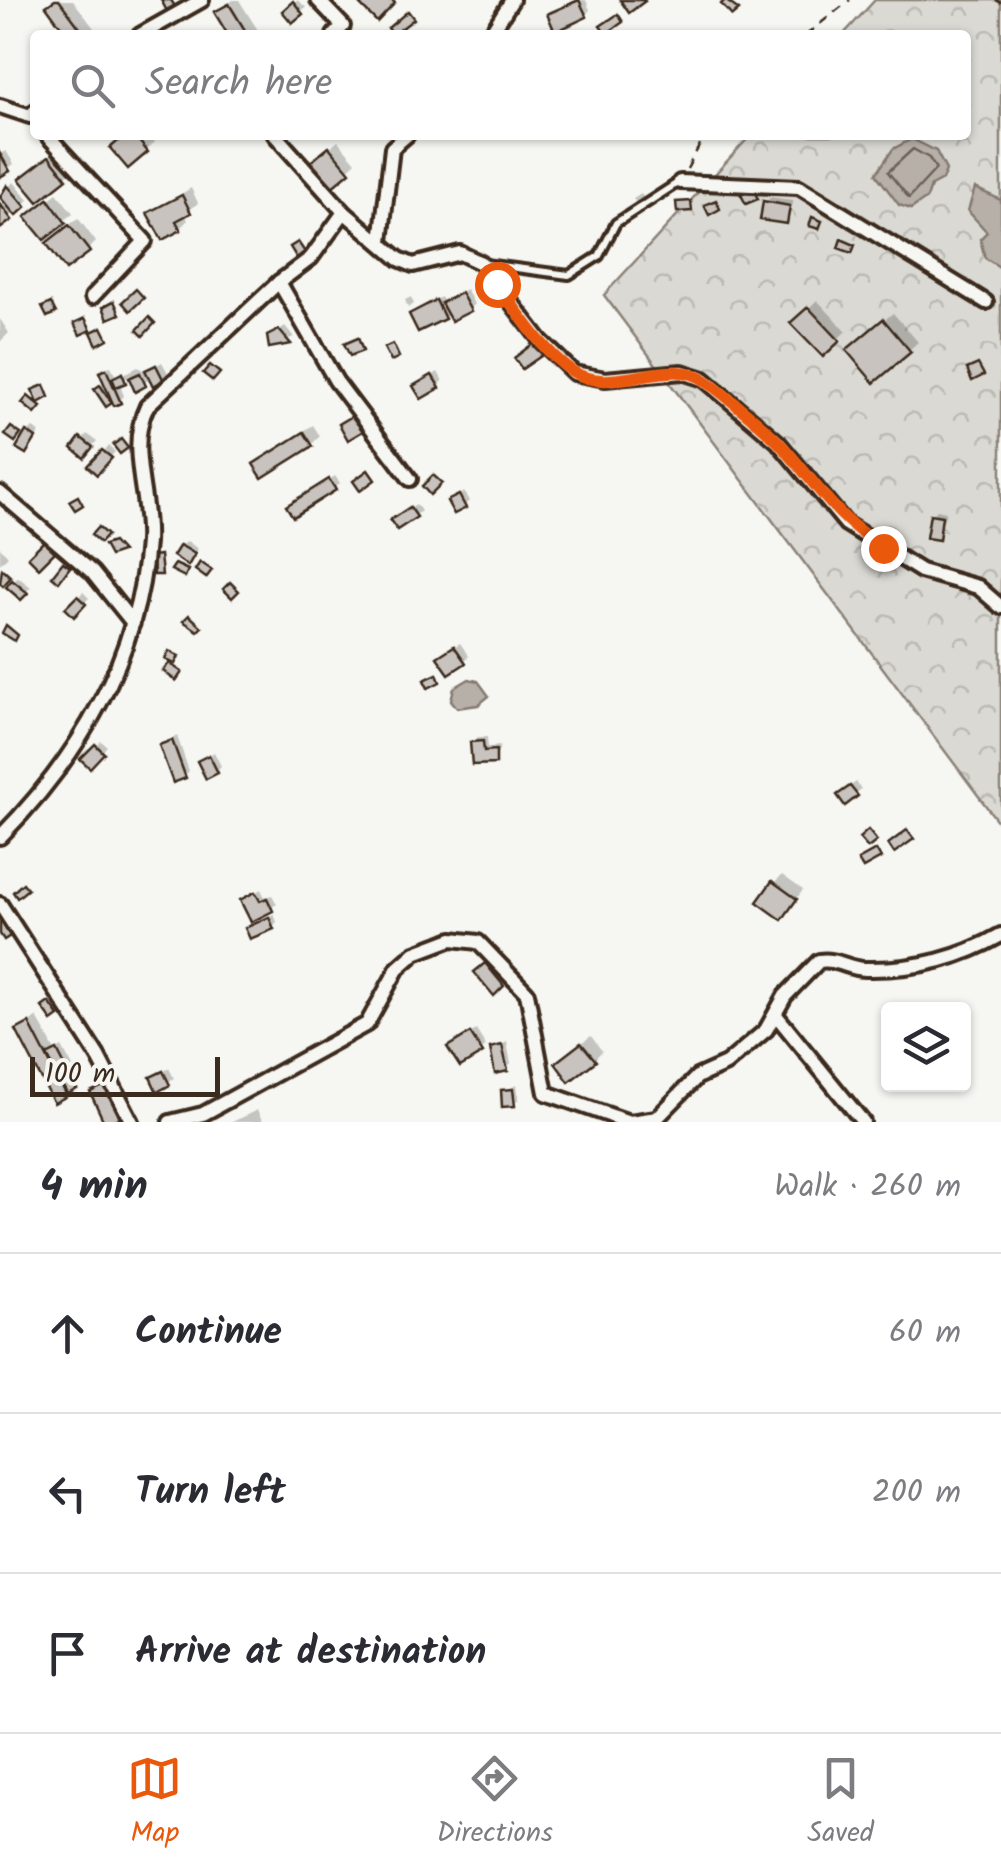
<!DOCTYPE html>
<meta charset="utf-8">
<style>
body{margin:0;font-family:Kalam,sans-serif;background:#f7f7f7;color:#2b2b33}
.controls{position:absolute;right:30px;bottom:30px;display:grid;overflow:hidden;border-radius:10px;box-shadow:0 2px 8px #0004}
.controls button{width:90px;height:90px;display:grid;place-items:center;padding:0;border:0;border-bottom:2px solid #e1e1e2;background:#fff;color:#2b2b33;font:50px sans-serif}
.scale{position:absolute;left:30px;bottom:25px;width:190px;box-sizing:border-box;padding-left:10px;border:5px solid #3b2a1e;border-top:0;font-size:28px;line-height:35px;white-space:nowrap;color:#3b2a1e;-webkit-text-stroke:8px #f6f6f2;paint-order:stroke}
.stop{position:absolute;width:30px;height:30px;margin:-22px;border:8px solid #ea580c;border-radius:50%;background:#fff}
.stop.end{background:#ea580c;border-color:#fff;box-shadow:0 2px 10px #0008}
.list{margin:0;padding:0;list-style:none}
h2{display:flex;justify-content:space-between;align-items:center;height:130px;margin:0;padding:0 40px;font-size:42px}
h2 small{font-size:32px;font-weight:400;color:#7c7c81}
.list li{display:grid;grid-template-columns:65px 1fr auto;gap:30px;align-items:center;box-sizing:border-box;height:160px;padding:0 40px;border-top:2px solid #e1e1e2}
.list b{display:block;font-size:38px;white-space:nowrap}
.list em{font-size:32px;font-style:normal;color:#7c7c81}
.icon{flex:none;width:55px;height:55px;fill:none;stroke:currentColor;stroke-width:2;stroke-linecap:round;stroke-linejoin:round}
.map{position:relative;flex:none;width:1001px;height:1122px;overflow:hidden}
.search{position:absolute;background:#fff;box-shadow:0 2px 8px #0004;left:30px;right:30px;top:30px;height:110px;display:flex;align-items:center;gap:25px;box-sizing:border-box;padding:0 35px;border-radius:10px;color:#7c7c81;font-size:38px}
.sheet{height:610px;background:#fff}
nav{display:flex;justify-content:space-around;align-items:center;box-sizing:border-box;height:140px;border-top:2px solid #e1e1e2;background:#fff;font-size:28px;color:#7c7c81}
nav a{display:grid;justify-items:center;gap:5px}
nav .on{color:#ea580c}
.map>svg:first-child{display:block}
.forest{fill:url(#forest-crowns);stroke:#8a8278;stroke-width:2.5}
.water{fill:#b6b0a9;stroke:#857a71;stroke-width:2.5}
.shadow{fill:#0003}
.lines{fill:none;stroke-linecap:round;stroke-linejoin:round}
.shore{stroke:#6c6056;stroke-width:2.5}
.building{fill:#c8c3be;stroke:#3b2a1e;stroke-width:2.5}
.service-casing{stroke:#3b2a1e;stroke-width:14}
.minor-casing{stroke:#3b2a1e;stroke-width:20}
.path{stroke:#3b2a1e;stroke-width:2.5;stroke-dasharray:10 8;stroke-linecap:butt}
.service{stroke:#f6f6f2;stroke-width:6}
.minor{stroke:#f6f6f2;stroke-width:12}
.route{stroke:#ea580c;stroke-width:12}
</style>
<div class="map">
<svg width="1001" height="1122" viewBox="0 0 1001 1122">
<defs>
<pattern id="forest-crowns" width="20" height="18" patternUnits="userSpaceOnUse" patternTransform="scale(2.5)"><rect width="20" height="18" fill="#dad9d3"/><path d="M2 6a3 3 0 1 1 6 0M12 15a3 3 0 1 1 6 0" fill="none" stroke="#bcbab5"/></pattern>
</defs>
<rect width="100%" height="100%" fill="#f6f6f2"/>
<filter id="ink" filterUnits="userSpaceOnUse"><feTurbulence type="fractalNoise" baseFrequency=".01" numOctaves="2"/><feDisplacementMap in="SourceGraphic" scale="20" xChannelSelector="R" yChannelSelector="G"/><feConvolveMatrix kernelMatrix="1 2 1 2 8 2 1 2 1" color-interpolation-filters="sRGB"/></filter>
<g filter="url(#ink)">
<!-- forest -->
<path class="forest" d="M875 0H1001V826L604 295 751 135H966V35H843Z"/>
<!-- water -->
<g class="water">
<path d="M912 139 936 151 946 170 942 180 931 186 927 198 911 209 899 205 876 174 893 149Z"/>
<path d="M975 188 1001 200V268L985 258 980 239 987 232 968 211Z"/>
<path d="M469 679 478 681 489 696 478 705 457 708 451 700 454 688Z"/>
</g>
<!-- shadow -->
<g class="shadow">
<path d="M56 0H73L96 31 92 35H70Z"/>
<path d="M233 0H239L261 35H231L217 13Z"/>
<path d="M297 0 306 7 292 19 285 11Z"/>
<path d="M576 0H586L590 10 585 15H550Z"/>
<path d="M127 135H148L155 142 146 151Z"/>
<path d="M338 141 356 162 330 186 320 156Z"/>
<path d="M58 149 74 169 65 177 31 171Z"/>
<path d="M6 151 14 164 0 174V154Z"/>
<path d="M14 182 29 200 0 226V204L6 200 0 194Z"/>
<path d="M191 188 198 203 185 214 188 220 180 228 150 213Z"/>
<path d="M57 193 73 213 45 237 37 209Z"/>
<path d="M641 194 644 198 637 204 633 199Z"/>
<path d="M771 197 794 201 786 222 766 202Z"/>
<path d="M78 218 96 242 88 250 57 235Z"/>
<path d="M466 289 474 304 469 309 443 317 412 314 441 297 445 304Z"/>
<path d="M411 297 414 304 408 308 405 300Z"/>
<path d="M817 300 846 331 823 354 794 323Z"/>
<path d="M893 313 918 342 875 380 858 342Z"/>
<path d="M0 319 9 333 0 342Z"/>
<path d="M285 326 294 337 272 345 270 337Z"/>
<path d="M162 362 168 373 163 378 152 377 136 388 130 375 119 383 124 396 119 401 114 398 107 404 97 390 103 385 109 395 102 372 107 367 111 366 116 377 138 367 146 372Z"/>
<path d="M438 372 443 381 438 386H416Z"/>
<path d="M313 425 320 436 312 444 263 475 256 464 265 456Z"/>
<path d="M33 428 40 432 31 446 28 433Z"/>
<path d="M87 434 97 441 84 455 75 448Z"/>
<path d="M109 446 115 452 97 471 91 466Z"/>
<path d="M335 476 340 483 335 488 294 501Z"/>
<path d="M464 492 469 501 464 506 450 501Z"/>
<path d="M416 504 421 511 416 515H399Z"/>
<path d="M937 510 946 512 938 537 932 515Z"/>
<path d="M187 541 198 549 192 558 182 546Z"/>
<path d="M0 547 8 556 0 564Z"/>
<path d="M18 577 31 587 21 597 9 587Z"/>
<path d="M83 592 89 598 74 613 68 608Z"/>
<path d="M460 643 469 656 464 661 445 653Z"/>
<path d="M177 736 189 771 184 776 161 745Z"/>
<path d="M478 737H487L488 747 500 746 495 761 473 742Z"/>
<path d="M101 741 107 746 90 765 84 759Z"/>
<path d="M214 752 221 766 216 771 200 762Z"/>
<path d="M856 782 861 789 856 794 845 790Z"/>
<path d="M782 875 803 890 790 908 774 883Z"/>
<path d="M261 889 265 898 272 895 277 904 254 918 256 922 274 914 277 922 272 927 248 928 254 922 243 900Z"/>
<path d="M491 960 508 980 494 992 478 972Z"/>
<path d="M37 1017 55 1051 62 1047 81 1082 65 1094 19 1031Z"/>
<path d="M476 1030 486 1046 481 1051 455 1042Z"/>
<path d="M591 1036 602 1051 594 1060 566 1055Z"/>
<path d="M507 1042 511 1064 506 1069 493 1049Z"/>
<path d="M169 1068 174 1078 158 1088 153 1078Z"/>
<path d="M110 1082 124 1111 119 1116 93 1093Z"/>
<path d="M517 1085 519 1099 513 1104 503 1091Z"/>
<path d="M257 1110 263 1122H232Z"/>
</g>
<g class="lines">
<!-- shore -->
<path class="shore" d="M913 149 929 158 936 169 909 198 888 172Z"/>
</g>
<!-- building -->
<g class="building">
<path d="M55 0H59L85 35H67L46 6Z"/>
<path d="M161 0H171L176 8 168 13Z"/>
<path d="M365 0H392L395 3 377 22 360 5Z"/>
<path d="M579 0 587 17 555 32 547 14Z"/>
<path d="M620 0H644L645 1 629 13Z"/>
<path d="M725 0 739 10 732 16 721 4Z"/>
<path d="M293 1 303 14 292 23 282 11Z"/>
<path d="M229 4 248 35H228L214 12Z"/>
<path d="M408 11 414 19 393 35 388 28Z"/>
<path d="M618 14 623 22 606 34 600 26Z"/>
<path d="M125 135H134L148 152 128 169 110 148Z"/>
<path d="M329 147 350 172 330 189 308 164Z"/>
<path d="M0 154 10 171 0 177Z"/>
<path d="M49 156 67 179 38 202 19 179Z"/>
<path d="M7 185 26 207 16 216 0 197Z"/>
<path d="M753 189 758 199 746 204 741 195Z"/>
<path d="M182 195 191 213 176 221 181 230 162 240 147 213Z"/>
<path d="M48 199 66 223 44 240 25 217Z"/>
<path d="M716 200 720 209 709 215 704 205Z"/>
<path d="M691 201 692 211 677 212 676 202Z"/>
<path d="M763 201 790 206 787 224 760 220Z"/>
<path d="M0 204 12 220 0 229Z"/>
<path d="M812 217 822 221 819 229 809 226Z"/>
<path d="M69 225 90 252 66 270 46 243Z"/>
<path d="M841 239 855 245 852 253 838 248Z"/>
<path d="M298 242 307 255 298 260 290 247Z"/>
<path d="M484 280 493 294 487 298 477 285Z"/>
<path d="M136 289 144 298 130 311 122 302Z"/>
<path d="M461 293 471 311 451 321 441 303Z"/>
<path d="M436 300 445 319 418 332 409 314Z"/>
<path d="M114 301 120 314 108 319 103 307Z"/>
<path d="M51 303 56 313 47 317 42 307Z"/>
<path d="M808 307 840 341 823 357 790 323Z"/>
<path d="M149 317 155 323 143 336 137 330Z"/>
<path d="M85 318 91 330 80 335 74 323Z"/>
<path d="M883 319 911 352 874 383 846 350Z"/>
<path d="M102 327 108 339 97 345 91 332Z"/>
<path d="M279 330 291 344 269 348 267 336Z"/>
<path d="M358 338 363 351 350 356 344 344Z"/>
<path d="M535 342 544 354 522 369 514 358Z"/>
<path d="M393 344 399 357 391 361 384 348Z"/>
<path d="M978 364 984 375 972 381 967 369Z"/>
<path d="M156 365 164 381 153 386 145 370Z"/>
<path d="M210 365 220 373 213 381 203 373Z"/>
<path d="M106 369 121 403 114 406 99 372Z"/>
<path d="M122 373 126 383 116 387 112 378Z"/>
<path d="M140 373 146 386 135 392 129 378Z"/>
<path d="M432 375 440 388 421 399 413 386Z"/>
<path d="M44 385 49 397 38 403 32 390Z"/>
<path d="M100 385 112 403 106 407 94 389Z"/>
<path d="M28 396 41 407 35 414 22 403Z"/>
<path d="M354 415 363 431 348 440 339 424Z"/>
<path d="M11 427 21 434 15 442 5 435Z"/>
<path d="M26 431 36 438 26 454 16 448Z"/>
<path d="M304 432 313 446 262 478 253 464Z"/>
<path d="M80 437 93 447 84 458 72 448Z"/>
<path d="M121 439 128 448 120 454 113 445Z"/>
<path d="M102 450 112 458 97 475 87 466Z"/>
<path d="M368 470 375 480 360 491 353 481Z"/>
<path d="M433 475 442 483 430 495 422 486Z"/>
<path d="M329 479 336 490 293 517 286 506Z"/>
<path d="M459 495 466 508 454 514 447 501Z"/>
<path d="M78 496 83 505 75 510 69 501Z"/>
<path d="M410 507 417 517 397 530 390 520Z"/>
<path d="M930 514 942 516 939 540 926 538Z"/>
<path d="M98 527 107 535 100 543 91 535Z"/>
<path d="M44 541 55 552 39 568 28 557Z"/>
<path d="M113 542 122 552 110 556 104 545Z"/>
<path d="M180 545 195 554 188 566 173 556Z"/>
<path d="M160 555 162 575H154L153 556Z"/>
<path d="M63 562 70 567 59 582 52 576Z"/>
<path d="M200 562 212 570 206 578 195 570Z"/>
<path d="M175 564 188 570 185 577 171 570Z"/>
<path d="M2 569 11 577 3 586 0 583Z"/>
<path d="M12 580 28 593 21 600 6 587Z"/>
<path d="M230 582 239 591 232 598 223 589Z"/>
<path d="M77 596 86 604 74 617 65 608Z"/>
<path d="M189 615 202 627 198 631 183 621Z"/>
<path d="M6 625 18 635 15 641 2 633Z"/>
<path d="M454 646 466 663 449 674 437 657Z"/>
<path d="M169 651 179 656 175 664 165 659Z"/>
<path d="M169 663 182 672 176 681 163 671Z"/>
<path d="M437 674 440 682 428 688 424 680Z"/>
<path d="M172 740 186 778 173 783 159 745Z"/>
<path d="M483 741 484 751 496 750V764L472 765 470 742Z"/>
<path d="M95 744 104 753 90 768 80 759Z"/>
<path d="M209 755 218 773 206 779 197 761Z"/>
<path d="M850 786 858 796 845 806 837 795Z"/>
<path d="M868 830 877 841 868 848 859 838Z"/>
<path d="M907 830 914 839 894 853 888 844Z"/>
<path d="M876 850 881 858 863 868 858 860Z"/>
<path d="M772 881 797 899 782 920 757 902Z"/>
<path d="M23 883 28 889 17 898 13 892Z"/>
<path d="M255 892 260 901 267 898 273 911 251 922 240 900Z"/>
<path d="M269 917 274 929 250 939 245 928Z"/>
<path d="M0 919 10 936 4 940 0 934Z"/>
<path d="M485 963 504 986 494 996 474 972Z"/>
<path d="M49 1002 59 1016 52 1021 42 1007Z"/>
<path d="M29 1023 67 1096 54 1103 16 1030Z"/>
<path d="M470 1033 483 1053 460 1067 447 1047Z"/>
<path d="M581 1043 596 1061 569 1082 555 1063Z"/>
<path d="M502 1045 508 1071 495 1074 490 1048Z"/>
<path d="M57 1050 77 1089 68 1094 47 1055Z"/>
<path d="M163 1071 170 1085 157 1092 150 1077Z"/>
<path d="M105 1085 120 1118 111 1122H104L90 1092Z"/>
<path d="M513 1089 515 1106 502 1107 501 1090Z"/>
</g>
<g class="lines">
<!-- service casing -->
<g class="service-casing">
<path id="service" d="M485 264 569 275 599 256 616 223 679 182"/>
</g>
<!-- minor casing -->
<g class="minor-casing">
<g id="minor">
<path d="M318 0 343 26 334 35"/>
<path d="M140 35 202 0"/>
<path d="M490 35 512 0"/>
<path d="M0 106 30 116 35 111"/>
<path d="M47 135 145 241 92 297"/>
<path d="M680 182 799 187 986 302"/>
<path d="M344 212 399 259 413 265 460 253 481 263 541 341 574 373 605 379 682 372 704 379 778 442 846 524 921 571 978 587 1001 607"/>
<path d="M381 241 392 148 407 135"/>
<path d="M279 282 336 381 410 479"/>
<path d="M0 493 92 572 133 623"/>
<path d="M0 837C79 757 139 657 147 542 150 497 126 449 147 406L279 282 311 258 344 212 275 135"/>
<path d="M0 904 98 1056 132 1122"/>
<path d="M776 1015 863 1122"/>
<path d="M170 1122 203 1114 367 1024 398 968 415 953 452 939 478 942 527 993 546 1093 629 1122"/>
<path d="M630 1122 657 1118 697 1077 726 1064 766 1030 785 996 819 961C837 958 848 969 865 969 913 970 959 959 1001 935"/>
</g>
</g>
<!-- path -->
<g class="path">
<path d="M996 0 1001 3"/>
<path d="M806 35 850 0"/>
<path d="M687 169 705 135"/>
</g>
<!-- service -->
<use href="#service" class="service"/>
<!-- minor -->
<use href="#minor" class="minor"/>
</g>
</g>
<g class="lines" filter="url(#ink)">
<!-- route -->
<path class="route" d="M497 284C519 313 541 350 572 371 612 398 669 354 706 381 725 395 767 429 782 446 820 488 833 515 883 548"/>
</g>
</svg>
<div class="controls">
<button><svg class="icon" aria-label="layers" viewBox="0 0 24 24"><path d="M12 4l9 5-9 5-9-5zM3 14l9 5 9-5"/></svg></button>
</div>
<div class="scale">100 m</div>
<div class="stop" style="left:497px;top:284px"></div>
<div class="stop end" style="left:883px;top:548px"></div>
<div class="search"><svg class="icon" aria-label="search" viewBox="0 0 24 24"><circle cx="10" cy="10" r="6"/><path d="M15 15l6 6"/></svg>Search here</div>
</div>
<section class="sheet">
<h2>4 min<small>Walk · 260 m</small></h2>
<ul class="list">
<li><svg class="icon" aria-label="ahead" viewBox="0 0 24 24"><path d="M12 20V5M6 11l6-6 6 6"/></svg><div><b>Continue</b></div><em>60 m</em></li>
<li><svg class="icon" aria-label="left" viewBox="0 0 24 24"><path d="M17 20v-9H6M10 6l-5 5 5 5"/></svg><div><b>Turn left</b></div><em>200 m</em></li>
<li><svg class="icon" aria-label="arrive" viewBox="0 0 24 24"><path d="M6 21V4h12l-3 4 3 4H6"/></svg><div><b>Arrive at destination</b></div></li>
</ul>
</section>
<nav>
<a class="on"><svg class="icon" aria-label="map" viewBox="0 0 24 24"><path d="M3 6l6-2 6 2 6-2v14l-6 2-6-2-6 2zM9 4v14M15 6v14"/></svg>Map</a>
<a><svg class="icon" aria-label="directions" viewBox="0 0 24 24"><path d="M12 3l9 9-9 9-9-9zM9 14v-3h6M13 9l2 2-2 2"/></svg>Directions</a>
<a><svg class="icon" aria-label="saved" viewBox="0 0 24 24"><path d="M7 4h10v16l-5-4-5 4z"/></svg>Saved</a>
</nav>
